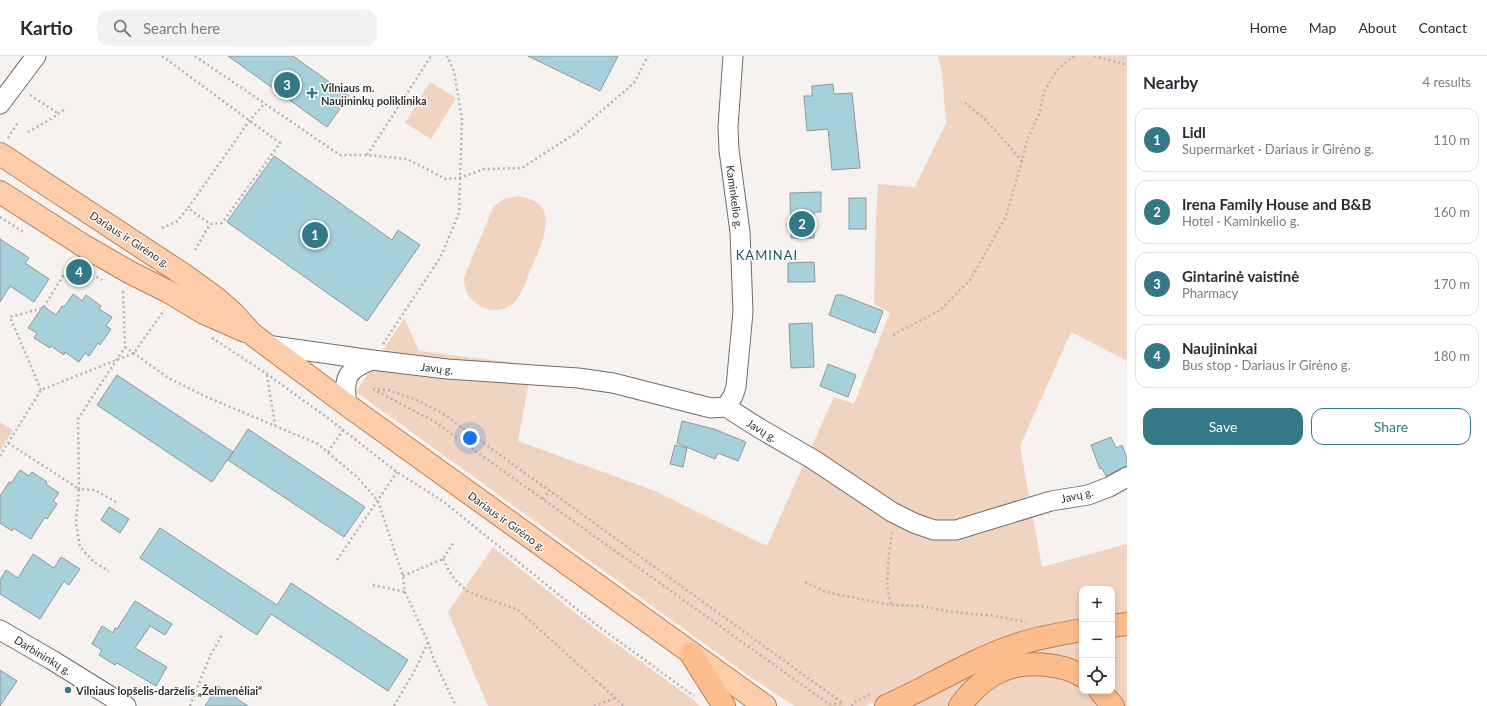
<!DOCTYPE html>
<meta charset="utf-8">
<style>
body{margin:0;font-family:Lato,sans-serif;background:#f2f2f3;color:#2b2b33}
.controls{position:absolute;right:12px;bottom:12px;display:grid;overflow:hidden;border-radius:8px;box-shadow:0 2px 6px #0003}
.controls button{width:36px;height:36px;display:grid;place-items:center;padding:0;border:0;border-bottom:1px solid #e1e1e2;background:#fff;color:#2b2b33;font:20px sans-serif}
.you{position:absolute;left:470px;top:382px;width:14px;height:14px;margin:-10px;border:3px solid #fff;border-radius:50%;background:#1a73e8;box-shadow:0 0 0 6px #1a73e833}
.badge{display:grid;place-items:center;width:26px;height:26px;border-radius:50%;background:#337886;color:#fff;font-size:13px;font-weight:700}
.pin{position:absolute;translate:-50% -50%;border:2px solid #fff;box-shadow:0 1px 4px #0006}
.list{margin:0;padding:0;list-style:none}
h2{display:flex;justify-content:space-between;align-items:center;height:52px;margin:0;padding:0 16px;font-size:17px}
h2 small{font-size:13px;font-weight:400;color:#7c7c81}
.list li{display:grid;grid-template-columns:26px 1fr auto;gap:12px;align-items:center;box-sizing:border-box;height:64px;margin:0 8px 8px;padding:0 8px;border:1px solid #e1e1e2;border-radius:12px}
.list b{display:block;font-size:15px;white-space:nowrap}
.list p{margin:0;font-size:13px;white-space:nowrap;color:#7c7c81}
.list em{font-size:13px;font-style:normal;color:#7c7c81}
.actions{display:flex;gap:8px;padding:12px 16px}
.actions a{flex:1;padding:9px 0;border:1px solid #337886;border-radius:12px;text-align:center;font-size:14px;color:#337886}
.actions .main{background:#337886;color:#fff}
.icon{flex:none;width:22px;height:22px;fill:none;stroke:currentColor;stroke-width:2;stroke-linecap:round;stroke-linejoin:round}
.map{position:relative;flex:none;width:1127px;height:650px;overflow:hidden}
header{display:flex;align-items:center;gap:24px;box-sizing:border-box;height:56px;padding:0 20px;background:#fff;border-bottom:1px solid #e1e1e2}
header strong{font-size:19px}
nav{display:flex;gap:22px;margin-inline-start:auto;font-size:14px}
.search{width:280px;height:36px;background:#f2f2f3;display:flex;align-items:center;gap:10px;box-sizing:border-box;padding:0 14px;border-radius:12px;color:#7c7c81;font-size:15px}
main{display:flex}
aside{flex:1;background:#fff}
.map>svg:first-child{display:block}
.green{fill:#f1d4c0}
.building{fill:#a6d1db;stroke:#929697}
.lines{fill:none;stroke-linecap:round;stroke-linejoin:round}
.minor-casing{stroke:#6f6c6a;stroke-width:21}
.primary-casing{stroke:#b58059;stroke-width:24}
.trunk-casing{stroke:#b58059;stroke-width:24}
.path{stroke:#b6b4b1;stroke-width:2.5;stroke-dasharray:2 3;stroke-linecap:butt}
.minor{stroke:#fff;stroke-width:19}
.primary{stroke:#fdcda9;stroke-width:22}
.trunk{stroke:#fcbc8c;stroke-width:22}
.poi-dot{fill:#337886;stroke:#fff;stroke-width:1.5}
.labels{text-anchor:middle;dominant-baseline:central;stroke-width:3;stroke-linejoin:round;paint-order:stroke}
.poi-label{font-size:11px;font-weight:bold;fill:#302f2e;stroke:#fff;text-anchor:start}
.street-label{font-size:11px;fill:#302f2e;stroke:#fff}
.quarter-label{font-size:13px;letter-spacing:1px;fill:#1e5661;stroke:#fff}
</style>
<header>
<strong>Kartio</strong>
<div class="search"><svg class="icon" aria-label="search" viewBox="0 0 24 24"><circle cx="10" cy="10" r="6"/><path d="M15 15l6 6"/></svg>Search here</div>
<nav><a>Home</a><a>Map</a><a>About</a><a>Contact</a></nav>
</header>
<main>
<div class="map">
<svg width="1127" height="650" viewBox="0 0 1127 650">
<rect width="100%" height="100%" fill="#f5f2ef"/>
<!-- green -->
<g class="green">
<path d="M938 0H1127V305L1071 276 1020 390 1042 511 1127 488V558L1112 560V533H1082V566L1001 584 866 650H794L749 620 356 336 404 262 419 295 532 309 518 385 655 435 767 490 834 341 854 348 890 257 874 248 876 163 878 128 915 131 946 67 942 17Z"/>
<path d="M430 26 456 42 431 83 405 67Z"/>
<path d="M518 140C560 146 545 180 534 206 528 219 524 232 517 244 497 265 463 250 464 221L493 152C500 143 508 142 518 140Z"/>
<path d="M0 366 13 374 1 394 0 393Z"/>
<path d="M493 491 593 571 695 645 699 650H488L448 556Z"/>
<path d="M1127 577V650H1123L1112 635V579Z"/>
<path d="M1082 583V610L1048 599 954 640 949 650H913L1006 602 1034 593Z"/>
<path d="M1033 618C1064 622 1078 628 1100 650H972L989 634 1011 622Z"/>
</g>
<!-- building -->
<g class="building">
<path d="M228 0H293L349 40 327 71Z"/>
<path d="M528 0H618L600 35Z"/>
<path d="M833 28 834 38 852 37 860 112 832 114 828 73 807 75 804 40H812V30Z"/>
<path d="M274 100 392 184 398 174 420 189 367 265 227 166Z"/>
<path d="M821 136V156H814V182H791L790 137Z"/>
<rect x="849" y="142" width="17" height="31"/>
<path d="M0 183 29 202 25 207 49 223 34 246 10 230 0 246Z"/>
<path d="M814 206 815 226H788V207Z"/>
<path d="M73 238 82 245 86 239 101 250 99 253 112 261 106 270 111 273 100 289 98 287 89 300 85 297 79 306 65 296 64 299 51 290 50 292 34 282 37 277 28 272 43 250 56 259 62 250 64 251Z"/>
<path d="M836 239H842L883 255 875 277 829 259Z"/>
<path d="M812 267 814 311 791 312 789 268Z"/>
<path d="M828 308 856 319 848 341 820 330Z"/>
<path d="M117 319 233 396 212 426 97 349Z"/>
<path d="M682 365 714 373 746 386 738 405 718 397 715 403 677 387Z"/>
<path d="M248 373 365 451 344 481 228 404Z"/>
<path d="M1111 381 1116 392 1122 389 1127 402V410L1106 420 1102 412 1100 413 1091 389Z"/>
<path d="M675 389 687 392 683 411 670 408Z"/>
<path d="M20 414 29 420 32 416 47 426 46 428 59 437 53 445 57 448 47 463 45 461 31 483 13 472 12 475 0 467V440L9 426 11 427Z"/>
<path d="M109 451 129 463 120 477 101 464Z"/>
<path d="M160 472 277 549 291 527 408 604 388 635 271 558 257 579 140 502Z"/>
<path d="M33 498 54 512 61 501 80 513 69 529 64 525 40 563 0 538V524L6 514 18 522Z"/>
<path d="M135 545 172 568 165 579 150 570 135 592 167 611 156 630 117 607 115 609 99 599 102 594 92 588 102 570 113 577 115 572 117 573Z"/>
<path d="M0 614 17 625 0 650Z"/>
<path d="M218 630 248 650H205Z"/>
</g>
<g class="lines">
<!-- minor casing -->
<g class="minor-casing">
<g id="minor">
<path d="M0 48 36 0"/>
<path d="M266 289 372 304 447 313 578 322 613 327 711 352 726 351 759 372 814 404 892 456 914 467 934 474H956L1051 445 1088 439 1109 431 1127 421"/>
<path d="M347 349C343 322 346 314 372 304"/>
<path d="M726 351 733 340 736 331 743 256 740 176 729 94 728 71 733 0"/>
<path d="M0 574 52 604 126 650"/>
</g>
</g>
<!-- primary casing -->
<g class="primary-casing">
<g id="primary">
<path d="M0 98 184 219 217 243 233 257 252 278 347 349 765 650"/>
<path d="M0 136 84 190 131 217 169 236 204 257 245 275"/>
</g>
</g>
<!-- trunk casing -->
<g class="trunk-casing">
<g id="trunk">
<path d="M1112 570 1127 568"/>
<path d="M691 598 724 650"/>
<path d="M1100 635 1113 650"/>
<path d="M886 650C929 631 969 605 1013 590 1035 582 1059 578 1082 574"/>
<path d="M960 650C971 635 984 622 1001 615 1024 604 1061 607 1082 620"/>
</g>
</g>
<!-- path -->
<g class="path">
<path d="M162 0 280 87 222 167 210 168 188 152 250 64 265 47"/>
<path d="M195 0 340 99H367L407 103 446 123 459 122 484 113 522 112 576 77 634 27 648 0"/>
<path d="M1094 0 1127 9"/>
<path d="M30 39 59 58"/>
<path d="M965 47 987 65 1022 105 1027 84 1039 58 1045 34 1057 14 1071 2 1075 0"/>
<path d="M28 76 51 63 66 52"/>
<path d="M8 82 19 65"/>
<path d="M367 99 431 0"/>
<path d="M0 161 25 177"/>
<path d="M162 172 176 166 188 152"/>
<path d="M195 194 210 168"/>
<path d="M79 211 102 224"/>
<path d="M893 279 939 255 971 223 1006 160 1022 105"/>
<path d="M212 282 267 318 329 363 397 416 444 446 594 567 694 640"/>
<path d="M383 288 440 202 459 157 462 63 454 15 447 0"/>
<path d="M125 291 170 323 209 342 318 388 357 421 378 445 403 520 405 536 428 586 434 604 456 650"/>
<path d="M267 319 275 369"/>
<path d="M373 333 388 334 417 344 445 359 844 648"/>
<path d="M373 333 435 366 812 636 829 648H844"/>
<path d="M41 334 10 261 43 252 72 206"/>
<path d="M8 387 79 433 76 467 80 491 94 506 109 515"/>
<path d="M328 396 343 374"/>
<path d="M0 400 41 334 134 297 164 254"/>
<path d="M543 443 550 434"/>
<path d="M116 446 95 434 79 433 78 363 125 291 123 234"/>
<path d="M443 503 449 515 456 525 467 535 479 540 517 553 624 650"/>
<path d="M337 504 397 416"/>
<path d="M403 520 443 503 454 486"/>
<path d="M805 526 826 536 891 549 920 550 953 556 995 560 1026 566"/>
<path d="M373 529 405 536"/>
<path d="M891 548C884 527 889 496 893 474"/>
<path d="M190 650 210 600 222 579"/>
<path d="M394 650 415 614 428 586"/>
<path d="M594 650 615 642"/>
<path d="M852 650 853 647 870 638"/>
</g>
<!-- minor -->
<use href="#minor" class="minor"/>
<!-- primary -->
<use href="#primary" class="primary"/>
<!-- trunk -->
<use href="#trunk" class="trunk"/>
</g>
<!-- markers -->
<g class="poi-dot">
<path d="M310 31h4v4h4v4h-4v4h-4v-4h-4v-4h4z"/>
<circle cx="68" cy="634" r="4"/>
</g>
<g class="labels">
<!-- poi labels -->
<g class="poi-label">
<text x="321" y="31">Vilniaus m.<tspan x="321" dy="13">Naujininkų poliklinika</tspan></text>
<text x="76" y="634">Vilniaus lopšelis-darželis „Želmenėliai“</text>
</g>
<!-- street labels -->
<g class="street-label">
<text transform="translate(735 141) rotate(82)">Kaminkelio g.</text>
<text transform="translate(130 183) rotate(33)">Dariaus ir Girėno g.</text>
<text transform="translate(437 312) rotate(6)">Javų g.</text>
<text transform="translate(762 374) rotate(31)">Javų g.</text>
<text transform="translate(1077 439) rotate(-13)">Javų g.</text>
<text transform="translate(507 465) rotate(36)">Dariaus ir Girėno g.</text>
<text transform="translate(43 599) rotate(31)">Darbininkų g.</text>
</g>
<!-- quarter labels -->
<g class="quarter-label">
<text x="767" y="199">KAMINAI</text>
</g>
</g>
</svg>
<div class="controls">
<button>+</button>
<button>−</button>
<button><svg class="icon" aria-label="locate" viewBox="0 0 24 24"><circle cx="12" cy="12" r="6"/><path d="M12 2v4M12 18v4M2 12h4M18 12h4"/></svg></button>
</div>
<div class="you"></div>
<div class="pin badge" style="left:315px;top:179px">1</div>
<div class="pin badge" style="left:802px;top:168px">2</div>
<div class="pin badge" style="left:287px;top:29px">3</div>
<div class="pin badge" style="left:79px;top:216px">4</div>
</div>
<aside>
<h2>Nearby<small>4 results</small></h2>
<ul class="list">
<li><span class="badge">1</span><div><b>Lidl</b><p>Supermarket · Dariaus ir Girėno g.</p></div><em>110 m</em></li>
<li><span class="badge">2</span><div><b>Irena Family House and B&amp;B</b><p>Hotel · Kaminkelio g.</p></div><em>160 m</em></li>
<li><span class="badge">3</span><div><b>Gintarinė vaistinė</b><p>Pharmacy</p></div><em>170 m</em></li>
<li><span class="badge">4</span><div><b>Naujininkai</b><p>Bus stop · Dariaus ir Girėno g.</p></div><em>180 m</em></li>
</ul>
<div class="actions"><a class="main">Save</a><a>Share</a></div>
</aside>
</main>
